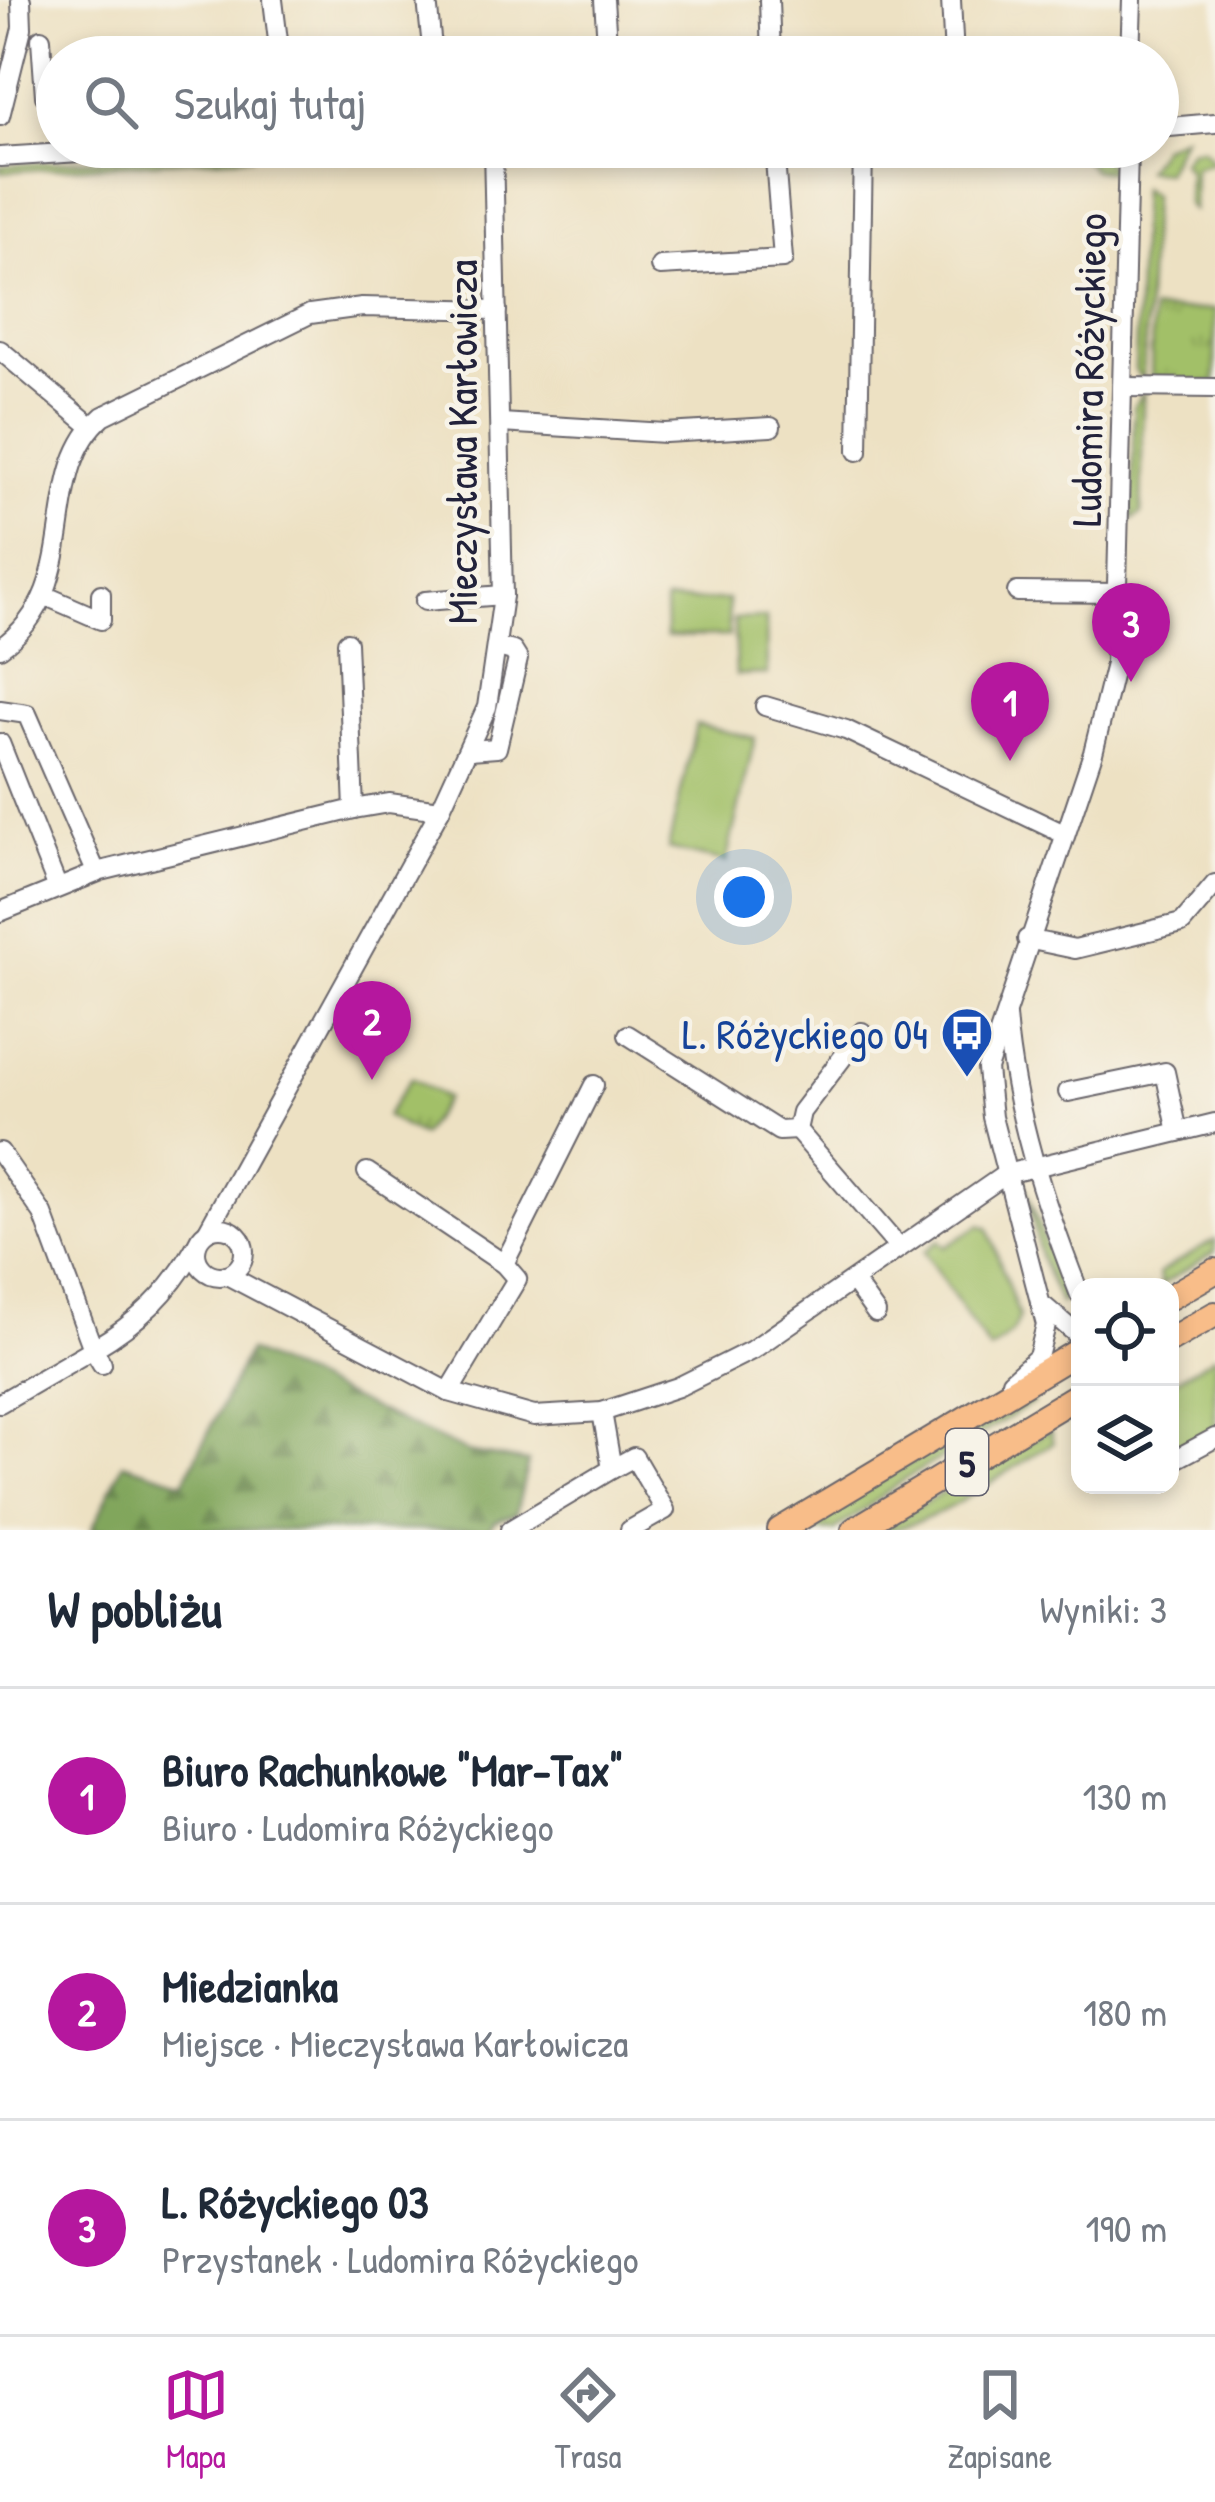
<!DOCTYPE html>
<html lang="pl">
<meta charset="utf-8">
<style>
body{margin:0;font-family:"Patrick Hand",sans-serif;background:#f6f6f7;color:#1f2937}
.controls{position:absolute;right:36px;bottom:36px;display:grid;overflow:hidden;border-radius:24px;box-shadow:0 6px 18px #0003}
.controls button{width:108px;height:108px;display:grid;place-items:center;padding:0;border:0;border-bottom:3px solid #e0e1e3;background:#fff;color:#1f2937;font:60px sans-serif}
.you{position:absolute;left:744px;top:897px;width:42px;height:42px;margin:-30px;border:9px solid #fff;border-radius:50%;background:#1a73e8;box-shadow:0 0 0 18px #1a73e833}
.badge{display:grid;place-items:center;width:78px;height:78px;border-radius:50%;background:#b5179e;color:#fff;font-size:39px;font-weight:700}
.pin{position:absolute;translate:-50% -99px;filter:drop-shadow(0 3px 6px #0008)}
.pin::after{content:'';position:absolute;top:63px;width:42px;height:36px;background:inherit;clip-path:polygon(0 0,100% 0,50% 100%)}
.list{margin:0;padding:0;list-style:none}
h2{display:flex;justify-content:space-between;align-items:center;height:156px;margin:0;padding:0 48px;font-size:51px}
h2 small{font-size:39px;font-weight:400;color:#747a83}
.list li{display:grid;grid-template-columns:78px 1fr auto;gap:36px;align-items:center;box-sizing:border-box;height:216px;padding:0 48px;border-top:3px solid #e0e1e3}
.list b{display:block;font-size:45px;white-space:nowrap}
.list p{margin:0;font-size:39px;white-space:nowrap;color:#747a83}
.list em{font-size:39px;font-style:normal;color:#747a83}
.icon{flex:none;width:66px;height:66px;fill:none;stroke:currentColor;stroke-width:2;stroke-linecap:round;stroke-linejoin:round}
.map{position:relative;flex:none;width:1215px;height:1530px;overflow:hidden}
.search{position:absolute;background:#fff;box-shadow:0 6px 18px #0003;left:36px;right:36px;top:36px;height:132px;display:flex;align-items:center;gap:30px;box-sizing:border-box;padding:0 42px;border-radius:66px;color:#747a83;font-size:45px}
.sheet{height:804px;background:#fff}
nav{display:flex;justify-content:space-around;align-items:center;box-sizing:border-box;height:168px;border-top:3px solid #e0e1e3;background:#fff;font-size:33px;color:#747a83}
nav a{display:grid;justify-items:center;gap:6px}
nav .on{color:#b5179e}
.map>svg:first-child{display:block}
.green{fill:#a2c067;stroke:#627151;stroke-width:3}
.forest{fill:url(#forest-firs);stroke:#52644c;stroke-width:3}
.park{fill:url(#park-tufts);stroke:#627151;stroke-width:3}
.lines{fill:none;stroke-linecap:round;stroke-linejoin:round}
.minor-casing{stroke:#69656b;stroke-width:22}
.major-casing{stroke:#69656b;stroke-width:28}
.minor{stroke:#fff;stroke-width:18}
.major{stroke:#f8bd89;stroke-width:24}
.labels{text-anchor:middle;dominant-baseline:central;stroke-width:9;stroke-linejoin:round;paint-order:stroke}
.shield{fill:#f7f3e8;stroke:#62616f;stroke-width:3}
.shield-label{font-size:39px;font-weight:bold;fill:#22223b}
.street-label{font-size:42px;fill:#22223b;stroke:#f7f3e8}
.transit-label{font-size:42px;fill:#164399;stroke:#f7f3e8;text-anchor:end}
</style>
<div class="map">
<svg width="1215" height="1530" viewBox="0 0 1215 1530">
<defs>
<pattern id="forest-firs" width="22" height="20" patternUnits="userSpaceOnUse" patternTransform="scale(3)"><rect width="22" height="20" fill="#81a65c"/><path d="M5 1l3.5 6h-7zM16 11l3.5 6h-7z" fill="#69874d"/></pattern>
<pattern id="park-tufts" width="24" height="20" patternUnits="userSpaceOnUse" patternTransform="scale(3)"><rect width="24" height="20" fill="#a2c067"/><path d="M3 7l-1-3M5 7V3M7 7l1-3M15 17l-1-3M17 17v-4M19 17l1-3" fill="none" stroke="#849c56"/></pattern>
</defs>
<rect width="100%" height="100%" fill="#f7f3e8"/>
<filter id="ink" filterUnits="userSpaceOnUse"><feTurbulence type="fractalNoise" baseFrequency=".00833" numOctaves="2"/><feDisplacementMap in="SourceGraphic" scale="24" xChannelSelector="R" yChannelSelector="G"/><feConvolveMatrix kernelMatrix="1 2 1 2 8 2 1 2 1" color-interpolation-filters="sRGB"/></filter>
<filter id="wash" filterUnits="userSpaceOnUse"><feTurbulence type="fractalNoise" baseFrequency=".004" numOctaves="4" result="noise"/><feDisplacementMap in="SourceGraphic" scale="48" xChannelSelector="R" yChannelSelector="G"/><feGaussianBlur stdDeviation="2.7" result="paint"/><feColorMatrix in="noise" values="0 0 0 0 0 0 0 0 0 0 0 0 0 0 0 0 0 1.4 0 .05"/><feComposite in="paint" operator="in"/></filter>
<g filter="url(#wash)">
<rect width="100%" height="100%" fill="#ede1c3"/>
<!-- green -->
<g class="green">
<path d="M1183 136 1165 172 1145 170 1161 147Z"/>
<path d="M1074 147H1092L1114 171 1093 170Z"/>
<path d="M1202 148 1213 162 1194 167 1193 210 1187 204 1188 170 1181 162 1190 150Z"/>
<path d="M251 149 252 156 0 172V166Z"/>
<path d="M1141 188 1152 195 1143 381 1135 370Z"/>
<path d="M1143 393 1141 514 1132 520 1134 405Z"/>
<path d="M728 600 729 636 666 637 665 601Z"/>
<path d="M766 618 767 674 736 675 734 619Z"/>
<path d="M696 725 755 738 726 862 668 849Z"/>
<path d="M1025 1184 1065 1300 1060 1303 1041 1259Z"/>
<path d="M980 1225 988 1228 1019 1317 1012 1333 990 1351 924 1252 939 1240 945 1247Z"/>
<path d="M1215 1240V1252L1161 1285 1159 1273Z"/>
<path d="M1215 1356V1429L1175 1449 1170 1447V1383Z"/>
<path d="M1027 1393 1033 1403 905 1479 835 1530H798Z"/>
<path d="M1050 1430 1053 1443C1005 1471 932 1530 878 1530Z"/>
</g>
<!-- forest -->
<path class="forest" d="M248 1351 467 1452 528 1462 516 1514 495 1521 488 1530H92L123 1463 184 1482Z"/>
<!-- park -->
<g class="park">
<path d="M1152 310H1215V383H1151Z"/>
<path d="M411 1078 446 1098 421 1136 386 1116Z"/>
</g>
</g>
<g filter="url(#ink)">
<g class="lines">
<!-- minor casing -->
<g class="minor-casing">
<g id="minor">
<path d="M273 0 280 57"/>
<path d="M427 0 433 57"/>
<path d="M604 0 608 57"/>
<path d="M769 0 771 57"/>
<path d="M951 0 954 57"/>
<path d="M41 39 45 96"/>
<path d="M1130 57 1132 0"/>
<path d="M0 116 22 28 21 0"/>
<path d="M1158 128 1215 123"/>
<path d="M0 157 161 147"/>
<path d="M660 266 783 259 774 147"/>
<path d="M0 350 91 426"/>
<path d="M1124 387 1215 388"/>
<path d="M501 423 665 433 771 427"/>
<path d="M858 451 863 147"/>
<path d="M1017 592 1120 593"/>
<path d="M46 596 101 620V594"/>
<path d="M425 601 503 595"/>
<path d="M347 642 354 809"/>
<path d="M0 648C88 587 35 476 103 416L310 314 362 307 497 310"/>
<path d="M765 706 846 730 1064 834"/>
<path d="M0 710 27 714 96 872"/>
<path d="M0 743 57 886"/>
<path d="M470 750 497 748 518 659 513 651 498 647"/>
<path d="M0 912 101 871 354 809 389 803 440 810"/>
<path d="M1027 939 1075 949 1182 923 1215 884"/>
<path d="M1006 1016C1014 1112 1045 1206 1080 1295"/>
<path d="M862 1032 801 1112 797 1130 899 1248"/>
<path d="M628 1035 779 1131 797 1130"/>
<path d="M1068 1092 1165 1072 1178 1132"/>
<path d="M0 1152 43 1214 93 1349 0 1403"/>
<path d="M367 1172 504 1264 517 1279 449 1392"/>
<circle cx="220" cy="1252" r="24"/>
<path d="M208 1230 440 810 487 707 503 596 493 147"/>
<path d="M504 1264 594 1085"/>
<path d="M227 1275 449 1392 534 1416 602 1412 678 1387 752 1350 1006 1174 1215 1123"/>
<path d="M853 1281 876 1313"/>
<path d="M1045 1307 1080 1337"/>
<path d="M102 1364 93 1349C139 1322 170 1292 196 1246"/>
<path d="M1011 1381 1038 1357 1046 1325 992 1117 987 1069 1093 753 1115 664 1128 151"/>
<path d="M602 1412 612 1469 634 1457 665 1510 630 1530"/>
<path d="M1170 1462 1215 1438"/>
<path d="M510 1530 612 1469"/>
</g>
</g>
<!-- major casing -->
<g class="major-casing">
<g id="major">
<path d="M1170 1297 1215 1271"/>
<path d="M1170 1340 1215 1314"/>
<path d="M780 1530 1080 1350"/>
<path d="M854 1530 1080 1394"/>
</g>
</g>
<!-- minor -->
<use href="#minor" class="minor"/>
<!-- major -->
<use href="#major" class="major"/>
</g>
</g>
<!-- icons -->
<defs>
<g id="bus-pin" transform="scale(2.7)"><path d="M0 17L-7.5 6A9.5 9.5 0 1 1 7.5 6Z" fill="#1a4fb4" stroke="#f7f3e8"/><path d="M-5-6H5V4H4V6H2V4H-2V6H-4V4H-5ZM-3.5-4V0h7V-4ZM-3.5 1.2v1.5H-2V1.2ZM2 1.2v1.5H3.5V1.2Z" fill="#fff"/></g>
</defs>
<g fill-rule="evenodd">
<use href="#bus-pin" x="967" y="1033"/>
</g>
<g class="labels">
<!-- shield labels -->
<rect class="shield" x="946" y="1429" width="42" height="66" rx="9"/>
<g class="shield-label">
<text x="967" y="1462">5</text>
</g>
<!-- street labels -->
<g class="street-label">
<text transform="translate(1088 370) rotate(-89)">Ludomira Różyckiego</text>
<text transform="translate(461 442) rotate(-90)">Mieczysława Karłowicza</text>
</g>
<!-- transit labels -->
<g class="transit-label">
<text x="928" y="1033">L. Różyckiego 04</text>
</g>
</g>
</svg>
<div class="controls">
<button><svg class="icon" aria-label="locate" viewBox="0 0 24 24"><circle cx="12" cy="12" r="6"/><path d="M12 2v4M12 18v4M2 12h4M18 12h4"/></svg></button>
<button><svg class="icon" aria-label="layers" viewBox="0 0 24 24"><path d="M12 4l9 5-9 5-9-5zM3 14l9 5 9-5"/></svg></button>
</div>
<div class="you"></div>
<div class="pin badge" style="left:1010px;top:761px">1</div>
<div class="pin badge" style="left:372px;top:1080px">2</div>
<div class="pin badge" style="left:1131px;top:682px">3</div>
<div class="search"><svg class="icon" aria-label="search" viewBox="0 0 24 24"><circle cx="10" cy="10" r="6"/><path d="M15 15l6 6"/></svg>Szukaj tutaj</div>
</div>
<section class="sheet">
<h2>W pobliżu<small>Wyniki: 3</small></h2>
<ul class="list">
<li><span class="badge">1</span><div><b>Biuro Rachunkowe &quot;Mar-Tax&quot;</b><p>Biuro · Ludomira Różyckiego</p></div><em>130 m</em></li>
<li><span class="badge">2</span><div><b>Miedzianka</b><p>Miejsce · Mieczysława Karłowicza</p></div><em>180 m</em></li>
<li><span class="badge">3</span><div><b>L. Różyckiego 03</b><p>Przystanek · Ludomira Różyckiego</p></div><em>190 m</em></li>
</ul>
</section>
<nav>
<a class="on"><svg class="icon" aria-label="map" viewBox="0 0 24 24"><path d="M3 6l6-2 6 2 6-2v14l-6 2-6-2-6 2zM9 4v14M15 6v14"/></svg>Mapa</a>
<a><svg class="icon" aria-label="directions" viewBox="0 0 24 24"><path d="M12 3l9 9-9 9-9-9zM9 14v-3h6M13 9l2 2-2 2"/></svg>Trasa</a>
<a><svg class="icon" aria-label="saved" viewBox="0 0 24 24"><path d="M7 4h10v16l-5-4-5 4z"/></svg>Zapisane</a>
</nav>
